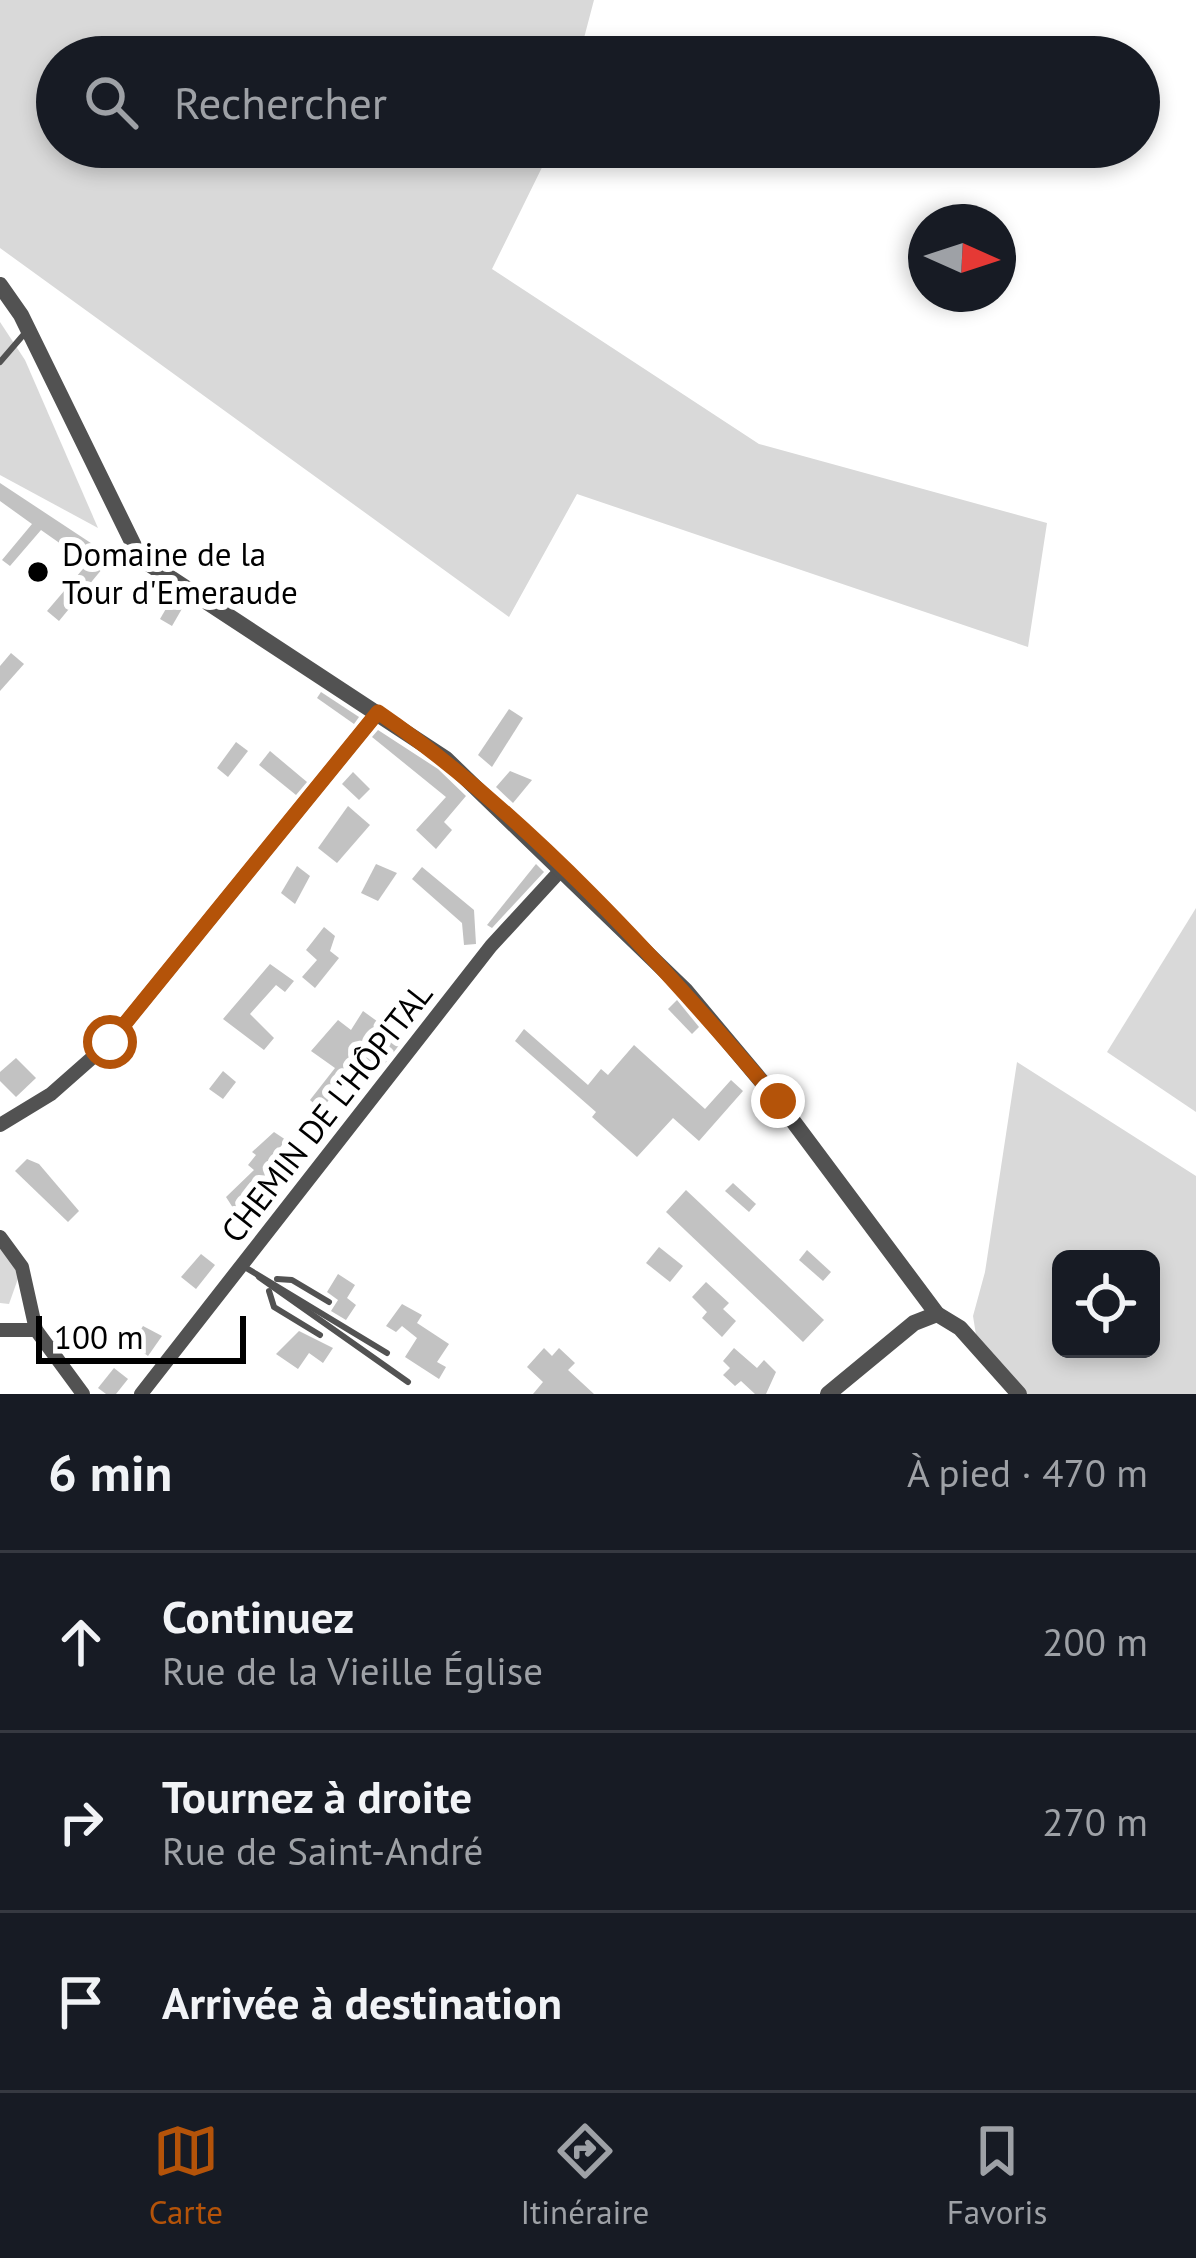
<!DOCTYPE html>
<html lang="fr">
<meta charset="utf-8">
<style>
body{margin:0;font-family:"PT Sans",sans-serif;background:#242831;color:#f1f3f6}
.controls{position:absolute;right:36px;bottom:36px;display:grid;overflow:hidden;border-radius:18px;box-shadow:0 6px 18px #0003}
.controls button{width:108px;height:108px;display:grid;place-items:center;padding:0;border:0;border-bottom:3px solid #363941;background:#171b24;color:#f1f3f6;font:60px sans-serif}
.compass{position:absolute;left:908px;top:204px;width:108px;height:108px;border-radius:50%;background:#171b24;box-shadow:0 6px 18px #0003;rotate:93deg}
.scale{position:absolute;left:36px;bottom:30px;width:210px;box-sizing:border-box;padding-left:12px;border:6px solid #000;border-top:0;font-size:33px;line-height:42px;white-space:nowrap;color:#000;-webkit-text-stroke:9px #fff;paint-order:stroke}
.stop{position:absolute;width:36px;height:36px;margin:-27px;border:9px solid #b45309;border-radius:50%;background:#fff}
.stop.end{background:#b45309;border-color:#fff;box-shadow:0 3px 12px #0008}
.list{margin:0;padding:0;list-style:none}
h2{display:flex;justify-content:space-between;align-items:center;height:156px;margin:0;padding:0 48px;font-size:51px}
h2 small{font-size:39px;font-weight:400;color:#9ea1a6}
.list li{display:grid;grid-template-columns:78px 1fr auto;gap:36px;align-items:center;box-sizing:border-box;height:180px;padding:0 48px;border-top:3px solid #363941}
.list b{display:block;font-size:45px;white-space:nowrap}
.list p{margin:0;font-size:39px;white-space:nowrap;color:#9ea1a6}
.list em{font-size:39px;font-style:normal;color:#9ea1a6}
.icon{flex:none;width:66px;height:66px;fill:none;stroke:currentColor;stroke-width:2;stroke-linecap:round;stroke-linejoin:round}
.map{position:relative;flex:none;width:1196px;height:1394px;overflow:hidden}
.search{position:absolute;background:#171b24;box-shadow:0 6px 18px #0003;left:36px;right:36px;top:36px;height:132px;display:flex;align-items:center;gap:30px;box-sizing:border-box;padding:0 42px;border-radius:66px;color:#9ea1a6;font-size:45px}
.sheet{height:696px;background:#171b24}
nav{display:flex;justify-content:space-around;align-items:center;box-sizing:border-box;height:168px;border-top:3px solid #363941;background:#171b24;font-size:33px;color:#9ea1a6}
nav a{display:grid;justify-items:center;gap:6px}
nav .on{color:#b45309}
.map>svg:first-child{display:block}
.green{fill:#d9d9d9;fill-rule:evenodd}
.building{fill:#c2c2c2}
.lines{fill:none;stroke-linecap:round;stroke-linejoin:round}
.service{stroke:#525252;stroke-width:6}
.minor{stroke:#525252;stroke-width:14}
.tertiary{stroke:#525252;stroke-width:16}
.route{stroke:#b45309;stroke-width:15}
.poi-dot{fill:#000;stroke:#fff;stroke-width:4.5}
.labels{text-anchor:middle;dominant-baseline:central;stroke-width:12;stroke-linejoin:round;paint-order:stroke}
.poi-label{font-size:33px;fill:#000;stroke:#fff;text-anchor:start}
.street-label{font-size:33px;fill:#000;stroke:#fff}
</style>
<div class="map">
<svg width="1196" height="1394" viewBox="0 0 1196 1394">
<rect width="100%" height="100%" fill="#fff"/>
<!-- green -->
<g class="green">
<path d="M0 0H594L579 57H57V147H552L492 269 759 444 1047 523 1028 647 577 494 509 617 0 248Z"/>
<path d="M0 322 25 360 98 528 0 475Z"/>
<path d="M1196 908V1112L1107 1052Z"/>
<path d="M1017 1062 1196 1176V1394H1026L976 1335 973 1316 985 1272ZM1061 1259H1151V1349H1061Z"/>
<path d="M0 1247 20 1273 9 1304 0 1303Z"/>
</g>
<!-- building -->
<g class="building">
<path d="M0 483 112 557 59 621 47 611 88 563 41 530 10 566 2 560 32 524 0 501Z"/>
<path d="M171 600 183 607 172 626 160 619Z"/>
<path d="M11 653 24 664 0 691V666Z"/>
<path d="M321 692 359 717 354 724 317 698Z"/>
<path d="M509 709 523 718 492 767 478 755Z"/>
<path d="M378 730 438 769 466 796 444 822 452 830 436 849 416 830 446 797 372 737Z"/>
<path d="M236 742 248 751 228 777 217 768Z"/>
<path d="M270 751 307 782 296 795 259 765Z"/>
<path d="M510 771 532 780 513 803 496 787Z"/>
<path d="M353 772 370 789 359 800 342 784Z"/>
<path d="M348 806 370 825 337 863 318 848Z"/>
<path d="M376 864 397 873 378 901 361 893Z"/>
<path d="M536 864 544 872 492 928 487 925Z"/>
<path d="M297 866 310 876 295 904 281 893Z"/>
<path d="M422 867 474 910 476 944 464 945 462 923 412 879Z"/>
<path d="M324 927 335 936 330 951 339 958 315 988 302 977 317 960 306 950Z"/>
<path d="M270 964 294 981 285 992 276 985 250 1014 274 1038 264 1050 223 1019Z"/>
<path d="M677 1000 699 1027 692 1034 668 1009Z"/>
<path d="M363 1011 403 1040 380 1070 363 1056 321 1110 310 1100 335 1068 311 1051 338 1020 351 1030Z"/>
<path d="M524 1029 588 1085 601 1069 608 1075 634 1045 705 1109 731 1080 743 1091 699 1141 673 1118 637 1157 592 1117 596 1112 515 1041Z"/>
<path d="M16 1058 36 1078 16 1097 0 1081V1072Z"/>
<path d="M223 1071 236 1082 223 1099 209 1089Z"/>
<path d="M274 1132 286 1140 277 1151 283 1156 260 1187 273 1197 264 1208 255 1200 235 1211 226 1197 254 1170 248 1165 256 1155 252 1152Z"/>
<path d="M27 1159 39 1164 79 1211 68 1222 15 1171Z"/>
<path d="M733 1183 756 1204 749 1212 725 1191Z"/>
<path d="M686 1190 824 1320 803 1342 666 1212Z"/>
<path d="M659 1247 683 1266 670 1282 646 1263Z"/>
<path d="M807 1250 831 1272 823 1281 799 1260Z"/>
<path d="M201 1254 215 1265 196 1289 181 1277Z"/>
<path d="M338 1274 355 1285 347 1298 356 1305 346 1320 331 1311 338 1300 327 1292Z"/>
<path d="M706 1282 729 1303 723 1309 736 1321 722 1337 702 1318 707 1312 692 1297Z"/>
<path d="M402 1304 422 1315 417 1323 449 1344 437 1362 446 1367 439 1379 405 1357 417 1338 402 1326 396 1332 386 1326Z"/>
<path d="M143 1326 162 1336 148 1356 132 1344Z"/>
<path d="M299 1331 333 1348 323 1363 309 1353 298 1369 276 1354Z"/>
<path d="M544 1348 552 1356 559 1348 575 1363 568 1370 594 1394H533L543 1382 527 1367Z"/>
<path d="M734 1348 757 1368 764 1360 776 1372 766 1394H755L741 1381 735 1386 723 1375 730 1368 723 1361Z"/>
<path d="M114 1368 128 1379 116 1394H106L98 1388Z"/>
</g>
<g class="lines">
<!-- service -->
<g class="service">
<path d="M0 362 25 333"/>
<path d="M243 1266 387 1353"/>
<path d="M259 1277 408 1382"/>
<path d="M277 1279 292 1280 329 1302"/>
<path d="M269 1291 274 1307 320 1335"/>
</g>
<!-- minor -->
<g class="minor">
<path d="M0 1125 51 1094 110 1042 378 712"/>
<path d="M0 1237 22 1267 36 1330 83 1394"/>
<path d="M0 1330H36"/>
<path d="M141 1394 491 946 561 870"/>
</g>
<!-- tertiary -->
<g class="tertiary">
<path d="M0 285 21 315 140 558 446 759 685 990 778 1101 937 1314 960 1328 1019 1394"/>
<path d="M828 1394 914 1323 937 1314"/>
</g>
</g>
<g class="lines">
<!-- route -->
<path class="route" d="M110 1042 378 712C525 813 663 964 778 1101"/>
</g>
<!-- markers -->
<circle class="poi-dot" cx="38" cy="572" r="12"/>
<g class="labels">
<!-- poi labels -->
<g class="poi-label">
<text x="62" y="553">Domaine de la<tspan x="62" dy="38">Tour d'Emeraude</tspan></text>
</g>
<!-- street labels -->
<g class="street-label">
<text transform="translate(326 1112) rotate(-52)">CHEMIN DE L'HÔPITAL</text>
</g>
</g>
</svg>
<div class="controls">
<button><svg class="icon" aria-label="locate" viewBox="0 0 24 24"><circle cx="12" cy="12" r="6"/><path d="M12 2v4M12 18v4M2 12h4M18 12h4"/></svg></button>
</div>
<svg class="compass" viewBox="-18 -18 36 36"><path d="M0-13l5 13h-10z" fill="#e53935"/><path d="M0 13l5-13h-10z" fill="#9ea1a6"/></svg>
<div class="scale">100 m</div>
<div class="stop" style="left:110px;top:1042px"></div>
<div class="stop end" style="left:778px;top:1101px"></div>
<div class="search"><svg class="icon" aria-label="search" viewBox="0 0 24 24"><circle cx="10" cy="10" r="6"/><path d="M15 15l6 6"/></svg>Rechercher</div>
</div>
<section class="sheet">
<h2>6 min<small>À pied · 470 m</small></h2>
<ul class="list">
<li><svg class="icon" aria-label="ahead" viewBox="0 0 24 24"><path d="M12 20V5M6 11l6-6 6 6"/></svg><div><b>Continuez</b><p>Rue de la Vieille Église</p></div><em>200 m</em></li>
<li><svg class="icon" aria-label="right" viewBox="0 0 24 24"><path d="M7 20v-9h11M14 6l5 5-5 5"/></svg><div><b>Tournez à droite</b><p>Rue de Saint-André</p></div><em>270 m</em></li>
<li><svg class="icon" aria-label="arrive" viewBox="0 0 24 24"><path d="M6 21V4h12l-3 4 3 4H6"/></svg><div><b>Arrivée à destination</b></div></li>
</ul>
</section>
<nav>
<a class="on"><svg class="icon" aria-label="map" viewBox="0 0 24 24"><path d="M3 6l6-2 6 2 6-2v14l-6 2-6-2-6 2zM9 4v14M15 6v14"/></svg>Carte</a>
<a><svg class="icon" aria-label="directions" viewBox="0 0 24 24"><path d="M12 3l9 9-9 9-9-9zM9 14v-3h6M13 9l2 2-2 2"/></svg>Itinéraire</a>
<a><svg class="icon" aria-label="saved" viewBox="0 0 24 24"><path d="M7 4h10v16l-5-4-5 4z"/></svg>Favoris</a>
</nav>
